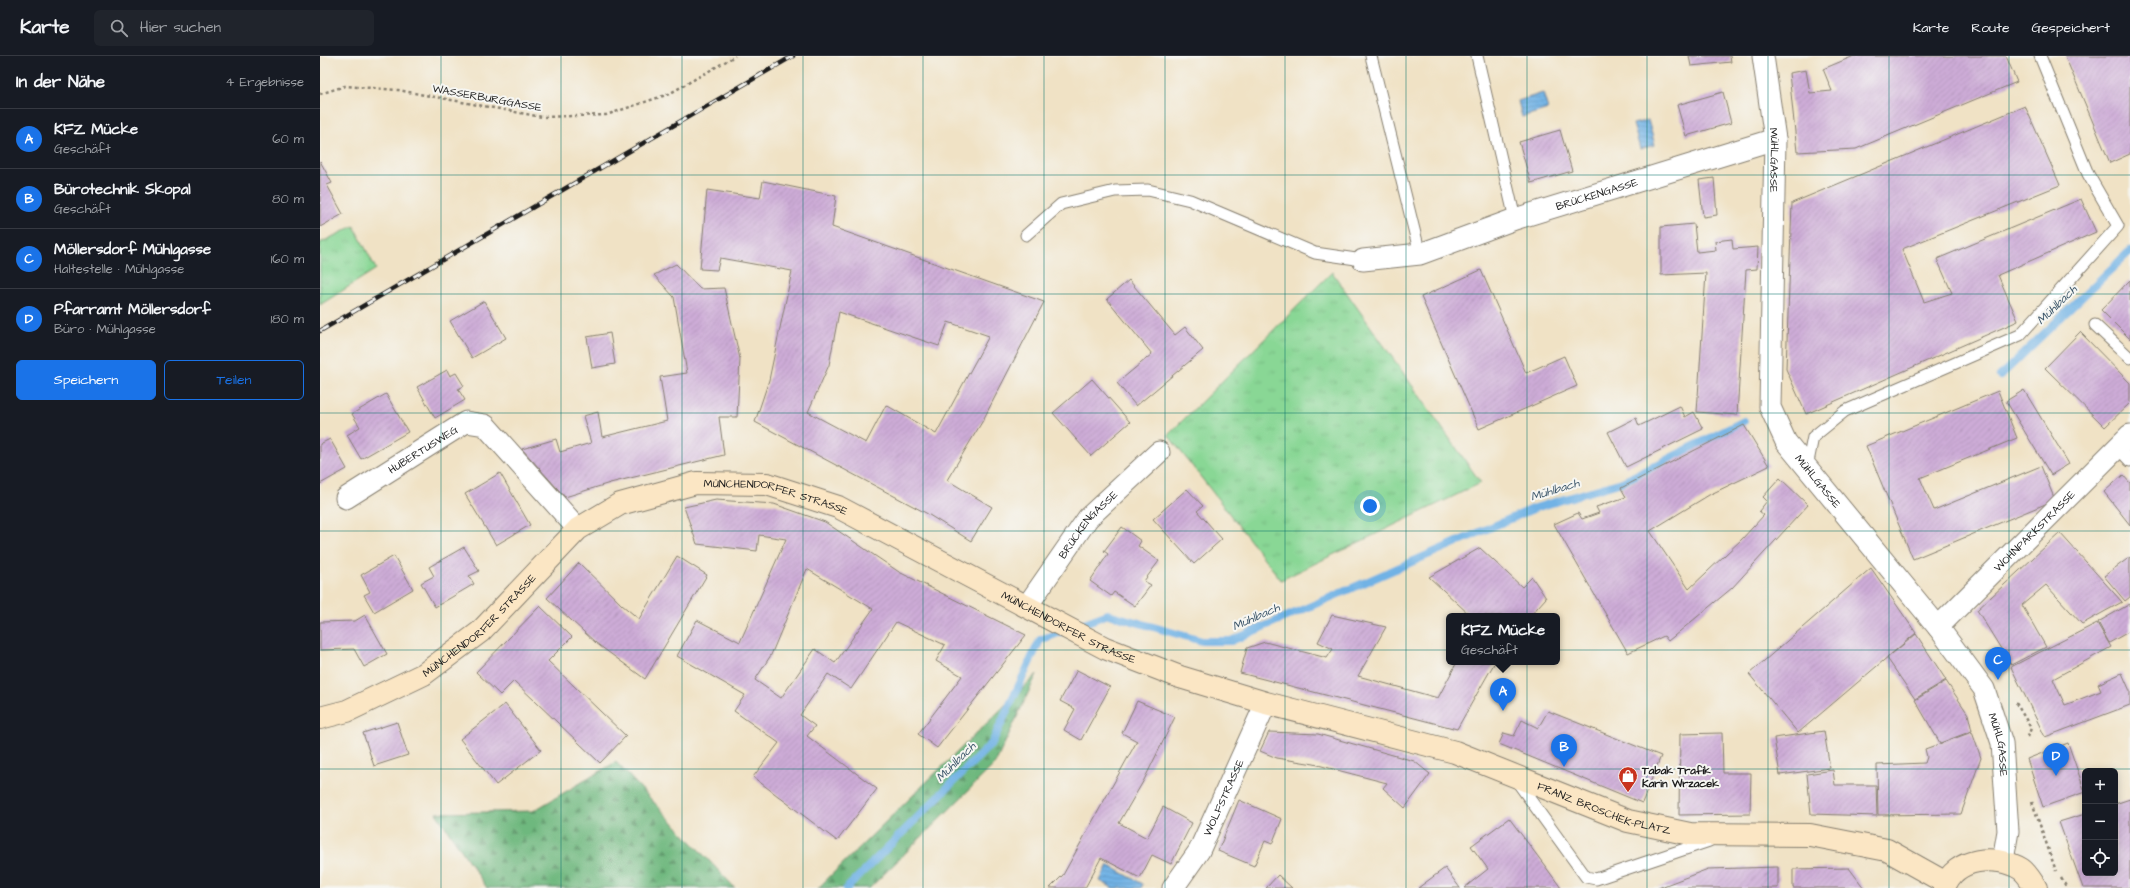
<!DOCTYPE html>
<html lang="de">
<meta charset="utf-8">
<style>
body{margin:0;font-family:"Architects Daughter",sans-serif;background:#20242c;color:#f1f3f6}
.controls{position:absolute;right:12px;bottom:12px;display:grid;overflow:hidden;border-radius:6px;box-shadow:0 2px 10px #0003}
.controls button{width:36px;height:36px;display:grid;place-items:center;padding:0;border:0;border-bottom:1px solid #363941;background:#171b24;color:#f1f3f6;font:20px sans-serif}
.you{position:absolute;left:1050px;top:450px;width:14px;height:14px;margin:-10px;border:3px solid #fff;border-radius:50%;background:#1a73e8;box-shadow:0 0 0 6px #1a73e833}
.badge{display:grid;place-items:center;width:26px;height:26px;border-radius:50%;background:#1a73e8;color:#fff;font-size:13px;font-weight:700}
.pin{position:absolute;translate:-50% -33px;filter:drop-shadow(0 1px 2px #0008)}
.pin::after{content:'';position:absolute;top:21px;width:14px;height:12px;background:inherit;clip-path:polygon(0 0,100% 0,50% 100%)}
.popup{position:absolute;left:1126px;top:557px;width:114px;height:52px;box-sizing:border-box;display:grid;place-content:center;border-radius:6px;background:#171b24;filter:drop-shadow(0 1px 3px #0005);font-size:13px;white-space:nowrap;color:#9ea1a6}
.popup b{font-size:15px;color:#f1f3f6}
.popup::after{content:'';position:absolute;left:50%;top:100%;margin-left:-8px;border:8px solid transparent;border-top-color:#171b24}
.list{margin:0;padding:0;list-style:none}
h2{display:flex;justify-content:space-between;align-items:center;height:52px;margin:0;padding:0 16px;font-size:17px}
h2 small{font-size:13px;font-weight:400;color:#9ea1a6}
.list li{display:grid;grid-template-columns:26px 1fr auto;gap:12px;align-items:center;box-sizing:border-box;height:60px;padding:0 16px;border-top:1px solid #363941}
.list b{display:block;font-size:15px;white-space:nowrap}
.list p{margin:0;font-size:13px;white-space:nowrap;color:#9ea1a6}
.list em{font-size:13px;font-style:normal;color:#9ea1a6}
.actions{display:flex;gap:8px;padding:12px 16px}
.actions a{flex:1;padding:9px 0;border:1px solid #1a73e8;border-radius:6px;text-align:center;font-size:14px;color:#1a73e8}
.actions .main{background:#1a73e8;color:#fff}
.icon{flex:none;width:22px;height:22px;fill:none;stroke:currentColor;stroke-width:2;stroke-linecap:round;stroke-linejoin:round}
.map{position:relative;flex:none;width:1810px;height:832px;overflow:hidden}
header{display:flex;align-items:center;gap:24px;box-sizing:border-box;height:56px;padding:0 20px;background:#171b24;border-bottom:1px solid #363941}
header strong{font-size:19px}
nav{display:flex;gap:22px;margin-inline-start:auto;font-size:14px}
.search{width:280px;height:36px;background:#20242c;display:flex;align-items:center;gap:10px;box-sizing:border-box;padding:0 14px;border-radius:6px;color:#9ea1a6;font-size:15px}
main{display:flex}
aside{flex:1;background:#171b24}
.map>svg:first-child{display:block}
.grass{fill:url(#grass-tufts);stroke:#527a58}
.forest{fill:url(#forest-firs);stroke:#456a4d}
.water{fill:url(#water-rules);stroke:#466780}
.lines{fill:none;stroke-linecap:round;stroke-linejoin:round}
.stream{stroke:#71b2e5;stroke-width:8}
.building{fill:url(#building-hatch);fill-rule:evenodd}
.lane-casing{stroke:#867f70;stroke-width:13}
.street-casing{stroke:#867f70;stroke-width:23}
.secondary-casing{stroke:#867f70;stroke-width:24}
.path{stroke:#867f70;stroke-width:2.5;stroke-dasharray:3 3;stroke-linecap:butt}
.lane{stroke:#fff;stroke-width:11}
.street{stroke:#fff;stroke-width:21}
.secondary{stroke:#fbe6c4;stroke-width:22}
.rail-casing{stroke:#1c1c1c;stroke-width:4.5}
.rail{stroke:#f6f6f2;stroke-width:3;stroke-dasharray:9;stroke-linecap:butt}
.grid{fill:none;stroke:#0f766e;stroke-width:1;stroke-opacity:0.55}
.labels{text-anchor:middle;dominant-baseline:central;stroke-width:4;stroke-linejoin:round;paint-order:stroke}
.street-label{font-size:11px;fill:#1c1c1c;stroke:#f6f6f2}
.poi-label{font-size:11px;font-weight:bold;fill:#1c1c1c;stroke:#f6f6f2;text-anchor:start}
.water-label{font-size:12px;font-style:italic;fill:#3e586c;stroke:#f6f6f2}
</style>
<header>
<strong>Karte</strong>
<div class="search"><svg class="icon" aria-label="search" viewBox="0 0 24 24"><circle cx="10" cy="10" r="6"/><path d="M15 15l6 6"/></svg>Hier suchen</div>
<nav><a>Karte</a><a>Route</a><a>Gespeichert</a></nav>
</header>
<main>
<aside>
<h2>In der Nähe<small>4 Ergebnisse</small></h2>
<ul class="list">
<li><span class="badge">A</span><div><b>KFZ Mücke</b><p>Geschäft</p></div><em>60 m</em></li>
<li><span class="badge">B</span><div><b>Bürotechnik Skopal</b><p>Geschäft</p></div><em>80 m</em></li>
<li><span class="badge">C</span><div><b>Möllersdorf Mühlgasse</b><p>Haltestelle · Mühlgasse</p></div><em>160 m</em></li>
<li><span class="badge">D</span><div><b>Pfarramt Möllersdorf</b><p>Büro · Mühlgasse</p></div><em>180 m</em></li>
</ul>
<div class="actions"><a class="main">Speichern</a><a>Teilen</a></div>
</aside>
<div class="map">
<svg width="1810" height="832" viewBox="0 0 1810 832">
<defs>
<pattern id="grass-tufts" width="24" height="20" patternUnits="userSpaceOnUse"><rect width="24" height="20" fill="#89d795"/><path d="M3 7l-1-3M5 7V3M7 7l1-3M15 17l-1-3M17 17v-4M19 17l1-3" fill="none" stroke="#76b880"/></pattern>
<pattern id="forest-firs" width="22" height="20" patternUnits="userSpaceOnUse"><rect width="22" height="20" fill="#6eb87e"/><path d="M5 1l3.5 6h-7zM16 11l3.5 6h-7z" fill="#5a9566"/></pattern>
<pattern id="water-rules" width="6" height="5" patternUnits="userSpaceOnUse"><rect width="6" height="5" fill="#71b2e5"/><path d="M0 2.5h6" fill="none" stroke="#6198c4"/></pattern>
<pattern id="building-hatch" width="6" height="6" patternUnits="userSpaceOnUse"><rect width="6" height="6" fill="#cdacd7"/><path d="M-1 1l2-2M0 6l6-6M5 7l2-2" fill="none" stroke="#af93b8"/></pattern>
</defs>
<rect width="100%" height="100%" fill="#f6f6f2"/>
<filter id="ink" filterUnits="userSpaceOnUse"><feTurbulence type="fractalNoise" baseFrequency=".025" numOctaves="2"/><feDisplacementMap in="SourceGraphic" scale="8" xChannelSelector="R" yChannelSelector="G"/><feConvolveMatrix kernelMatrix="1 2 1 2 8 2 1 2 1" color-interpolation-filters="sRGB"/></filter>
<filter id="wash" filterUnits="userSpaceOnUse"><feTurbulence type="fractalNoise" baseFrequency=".012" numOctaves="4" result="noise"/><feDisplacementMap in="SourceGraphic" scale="16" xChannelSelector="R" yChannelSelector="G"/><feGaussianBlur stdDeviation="0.9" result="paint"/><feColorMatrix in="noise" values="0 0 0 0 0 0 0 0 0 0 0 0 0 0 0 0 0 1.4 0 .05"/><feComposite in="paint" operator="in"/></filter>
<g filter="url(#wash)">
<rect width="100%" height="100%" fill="#f0e2c5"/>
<!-- grass -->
<g class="grass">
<path d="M34 170 56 213 0 249V187Z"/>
<path d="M1012 216 1161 427 961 524 848 379Z"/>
</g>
<!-- forest -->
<g class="forest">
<path d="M717 618 675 708 550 832H498Z"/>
<path d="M296 706 415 832H167L116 757 213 755Z"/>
</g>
<!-- water -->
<g class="water">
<path d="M1223 37 1228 53 1202 61 1198 45Z"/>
<path d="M1328 64 1335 89 1320 93 1313 68Z"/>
<path d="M788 809 823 828 821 832H793L780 825Z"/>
</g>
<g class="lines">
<!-- stream -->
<g class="stream">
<path d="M1680 320 1810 195"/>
<path d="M527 832 672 687 720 584 788 558 882 585H911L1215 452 1302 426 1424 365"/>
</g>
</g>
<g id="blocks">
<!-- building -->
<g class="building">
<path d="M1369 0H1410L1411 6 1371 10Z"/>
<path d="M1534 0H1686L1697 26 1536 93 1477 96 1469 17 1486 14 1490 37 1512 35 1503 13Z"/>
<path d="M1745 0H1810V98L1790 107Z"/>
<path d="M1403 36 1411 67 1366 80 1357 49Z"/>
<path d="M1705 50 1740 129 1582 193 1604 246 1632 237 1617 203 1761 143 1776 176 1678 219 1698 265 1486 358 1466 313 1472 147Z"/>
<path d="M1240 74 1252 115 1211 127 1199 86Z"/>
<path d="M0 105 12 127 7 129 23 158 0 171Z"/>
<path d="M1394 122 1397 159 1383 161 1379 124Z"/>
<path d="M443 125 516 140 512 171 724 246 662 366 627 424 672 451 651 485 606 457 435 366 449 324 472 215 400 202 397 214 380 213 387 134 440 142ZM519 256 619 290 628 266 669 280 616 378 566 349 546 387 488 356 509 309Z"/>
<path d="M1374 168 1377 196 1396 194 1395 185 1412 183 1413 193 1438 191 1437 213 1426 214 1417 359 1377 356 1386 217 1341 219V171Z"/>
<path d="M356 208 380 233 404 232 420 303 417 361H399L404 399 290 427 245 441 202 393 236 383 240 396 271 387 263 360 278 356 282 381 347 365 340 321 367 317 354 241 334 219Z"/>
<path d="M1161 214 1206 317 1244 300 1257 330 1159 373 1101 241Z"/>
<path d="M809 224 855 279 865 271 883 294 816 350 797 327 832 298 787 243Z"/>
<path d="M1810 224V283L1781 254Z"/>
<path d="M164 245 186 282 152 302 130 265Z"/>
<path d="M1760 276 1810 327V347L1785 371 1725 312Z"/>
<path d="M290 277 295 308 272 312 267 281Z"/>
<path d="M127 314 130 320 136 317 144 330 138 333 145 344 115 362 97 331Z"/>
<path d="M772 323 810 366 771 400 733 357Z"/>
<path d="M1704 334 1749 408 1731 419 1686 345Z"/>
<path d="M1678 335 1697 382 1600 422 1614 454 1721 410 1735 444 1593 503 1546 390Z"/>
<path d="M66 338 88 376 41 403 27 379 40 371 32 358Z"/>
<path d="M1360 350 1365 361 1374 356 1383 373 1306 411 1288 376 1316 362 1319 370Z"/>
<path d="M1424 369 1449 410 1389 439 1330 475 1369 533 1422 483 1444 459 1439 455 1447 445 1443 441 1460 422 1488 449 1412 532 1348 585 1344 580 1308 597 1234 468 1258 457 1262 463 1279 457 1276 451 1306 441 1301 432Z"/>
<path d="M10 383 27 413 0 428V388Z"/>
<path d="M180 417 210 469 176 489 145 438Z"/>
<path d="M1803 419 1810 427V469L1784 436Z"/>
<path d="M867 433 883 450 877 455 902 483 874 508 833 463Z"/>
<path d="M396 444 454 448 505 466 579 516 706 579 617 692 598 678 642 620 616 605 625 589 576 566 531 633 508 618 480 659 495 670 487 680 557 733 517 785 433 721 459 687 414 655 425 639 357 600 377 564 420 586 466 483 439 479 437 495 377 488 364 451ZM487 513 553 553 515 607 495 593 461 642 435 624 451 599Z"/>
<path d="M802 471 821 485 818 490 839 505 824 525 831 529 815 550 794 536 791 540 770 525 788 498 784 495Z"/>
<path d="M1740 477 1802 546 1762 568 1726 529 1702 549 1726 591 1691 609 1657 554Z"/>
<path d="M144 491 159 515 149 520 154 528 115 551 101 527 114 520 109 511Z"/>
<path d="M1160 492 1202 531 1212 521 1226 542 1210 560H1151L1109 521Z"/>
<path d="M74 500 93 533 54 556 44 539 50 536 41 519Z"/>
<path d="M357 500 387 519 325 623 276 587 227 542 259 507 302 549 319 563Z"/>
<path d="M1810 501V541L1805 545 1784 520Z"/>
<path d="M1551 512 1596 577 1478 677 1429 618Z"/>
<path d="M1810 548V575L1789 587 1778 566Z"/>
<path d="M220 550 252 581 228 605 306 680 280 707 194 625 180 639 156 616Z"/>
<path d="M45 559 67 598 44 611 34 593 0 594V566L35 565Z"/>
<path d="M1012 559 1066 571 1038 620 1118 642 1137 606H1175L1137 673 920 617 927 592 945 586 1007 602 1013 593 998 586Z"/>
<path d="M1777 567 1791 591 1733 623 1745 649 1781 635 1778 628 1802 617 1810 635V649L1725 681 1691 611Z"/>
<path d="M1596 578 1626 624 1595 643 1567 602Z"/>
<path d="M757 614 790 631 761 684 744 674 755 653 740 645Z"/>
<path d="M1626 625 1648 658 1652 675 1620 687 1595 644Z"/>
<path d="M817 645 855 661 824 724 799 767 827 782 843 751 872 767 851 808 832 799 820 822 781 802 765 832H730L743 819 817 685 802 677Z"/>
<path d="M185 648 221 694 176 729 140 683Z"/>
<path d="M1228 655 1341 700 1322 747 1179 688 1184 677 1194 680 1202 664 1218 672Z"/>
<path d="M77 666 88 699 54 710 43 677Z"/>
<path d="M1504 675 1510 712 1460 719 1454 682Z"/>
<path d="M949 676 998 678 1094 705 1110 718 1085 752 1063 732 1067 727 994 708 957 702 940 695Z"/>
<path d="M1652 676 1661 702 1641 758 1558 759 1557 709 1605 707 1607 701 1605 693Z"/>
<path d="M1402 677 1403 717H1431L1430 758 1359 759 1360 678Z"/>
<path d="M1748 687 1765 736 1723 751 1707 703Z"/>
<path d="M1513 714 1515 729H1556L1557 760 1491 758 1487 718Z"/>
<path d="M1810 743V832H1763L1739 766 1765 758V817H1795V748Z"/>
<path d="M919 744 962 763 952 788 945 785 934 810 898 795Z"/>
<path d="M1189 762 1225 810 1241 832H1144L1168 813 1151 790Z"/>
<path d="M1458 811V832H1338L1388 813Z"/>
<path d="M1125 812 1140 832H1098Z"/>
<path d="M1529 812 1544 832H1473V813Z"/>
<path d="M958 819 972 832H946Z"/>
</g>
</g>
</g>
<g filter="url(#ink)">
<use href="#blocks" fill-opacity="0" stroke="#867f70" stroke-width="1"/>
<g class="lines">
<!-- lane casing -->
<g class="lane-casing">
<g id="lane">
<path d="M1051 0 1100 198"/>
<path d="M1157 0 1195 163"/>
<path d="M706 179 741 148 795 135 828 134 870 144 995 197 1043 204"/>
<path d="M1775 269 1810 302"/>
<path d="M1798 392 1810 405"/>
<path d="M1487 411 1493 381 1525 355 1700 279 1798 170 1768 118 1720 0"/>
<path d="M1196 724 1266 821 1276 823 1389 785"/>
</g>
</g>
<!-- street casing -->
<g class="street-casing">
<g id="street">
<path id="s1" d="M1443 0 1455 83 1450 351 1466 386 1618 571 1664 633 1682 687 1688 775 1683 804"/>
<path id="s2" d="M1043 204 1100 198 1195 163 1455 83"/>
<path id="s3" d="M26 442 146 366 165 369 258 473"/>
<path id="s4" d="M707 550 768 462 839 396"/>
<path id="s5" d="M1618 571 1810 379"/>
<path id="s6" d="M853 832 879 795 946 647"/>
</g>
</g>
<!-- secondary casing -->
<g class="secondary-casing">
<g id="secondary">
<path id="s7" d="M0 662 27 655 104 618 160 576 258 473 300 448 376 427 447 428 518 451 785 592 860 621 946 647 1135 696 1308 765 1370 778 1490 779 1567 794 1626 827"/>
<path d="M1624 832C1635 801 1676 798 1701 813 1707 817 1712 826 1716 832"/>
</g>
</g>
<!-- path -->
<g class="path">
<path d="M0 38 25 30 78 34 222 61 286 59 349 38 415 0"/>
<path d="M1696 647 1711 672 1707 684"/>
<path d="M1712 746 1736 815"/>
<path d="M1741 822 1747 832"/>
</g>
<!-- lane -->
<use href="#lane" class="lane"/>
<!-- street -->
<use href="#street" class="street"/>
<!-- secondary -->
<use href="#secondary" class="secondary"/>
<!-- rail casing -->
<g class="rail-casing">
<path id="rail" d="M0 275 473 0"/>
</g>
<!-- rail -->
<use href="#rail" class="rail"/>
</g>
</g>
<!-- grid -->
<path class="grid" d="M121 0V832M241 0V832M362 0V832M483 0V832M603 0V832M724 0V832M845 0V832M965 0V832M1086 0V832M1207 0V832M1327 0V832M1448 0V832M1569 0V832M1689 0V832M0 119H1810M0 238H1810M0 357H1810M0 475H1810M0 594H1810M0 713H1810"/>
<!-- icons -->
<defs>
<g id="shop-pin" transform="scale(1)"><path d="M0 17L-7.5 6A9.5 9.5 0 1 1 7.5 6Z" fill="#c8321e" stroke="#f6f6f2"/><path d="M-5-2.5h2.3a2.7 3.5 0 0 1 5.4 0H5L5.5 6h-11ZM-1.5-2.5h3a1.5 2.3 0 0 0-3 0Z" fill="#fff"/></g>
</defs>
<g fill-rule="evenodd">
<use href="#shop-pin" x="1308" y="720"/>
</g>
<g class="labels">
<!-- street labels -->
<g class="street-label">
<text transform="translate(167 42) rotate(10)">WASSERBURGGASSE</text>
<text stroke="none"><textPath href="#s1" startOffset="105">MÜHLGASSE</textPath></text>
<text stroke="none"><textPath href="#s2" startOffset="244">BRÜCKENGASSE</textPath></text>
<text stroke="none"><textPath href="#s3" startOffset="91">HUBERTUSWEG</textPath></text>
<text stroke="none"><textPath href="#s1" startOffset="441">MÜHLGASSE</textPath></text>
<text stroke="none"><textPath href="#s7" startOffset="535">MÜNCHENDORFER STRASSE</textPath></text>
<text stroke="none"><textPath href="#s4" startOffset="102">BRÜCKENGASSE</textPath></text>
<text stroke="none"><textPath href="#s5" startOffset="136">WOHNPARKSTRASSE</textPath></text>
<text stroke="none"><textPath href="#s7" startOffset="187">MÜNCHENDORFER STRASSE</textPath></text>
<text stroke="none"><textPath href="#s7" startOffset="859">MÜNCHENDORFER STRASSE</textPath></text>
<text stroke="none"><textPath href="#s1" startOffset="765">MÜHLGASSE</textPath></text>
<text stroke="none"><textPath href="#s6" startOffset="104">WOLFSTRASSE</textPath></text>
<text stroke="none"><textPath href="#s7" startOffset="1426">FRANZ BROSCHEK-PLATZ</textPath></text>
</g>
<!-- poi labels -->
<g class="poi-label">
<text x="1322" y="714">Tabak Trafik<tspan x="1322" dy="13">Karin Wrzacek</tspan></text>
</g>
<!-- water labels -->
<g class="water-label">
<text transform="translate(1737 249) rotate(-44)">Mühlbach</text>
<text transform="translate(1235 434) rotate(-17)">Mühlbach</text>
<text transform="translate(936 561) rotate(-24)">Mühlbach</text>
<text transform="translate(636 706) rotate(-45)">Mühlbach</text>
</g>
</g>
</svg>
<div class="controls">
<button>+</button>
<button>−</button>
<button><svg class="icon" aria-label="locate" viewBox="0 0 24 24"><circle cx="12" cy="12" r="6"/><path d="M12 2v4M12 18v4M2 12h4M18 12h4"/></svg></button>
</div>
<div class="you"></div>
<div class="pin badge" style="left:1183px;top:655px">A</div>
<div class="popup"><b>KFZ Mücke</b>Geschäft</div>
<div class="pin badge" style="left:1244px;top:711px">B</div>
<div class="pin badge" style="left:1678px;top:624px">C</div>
<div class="pin badge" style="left:1736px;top:720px">D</div>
</div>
</main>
